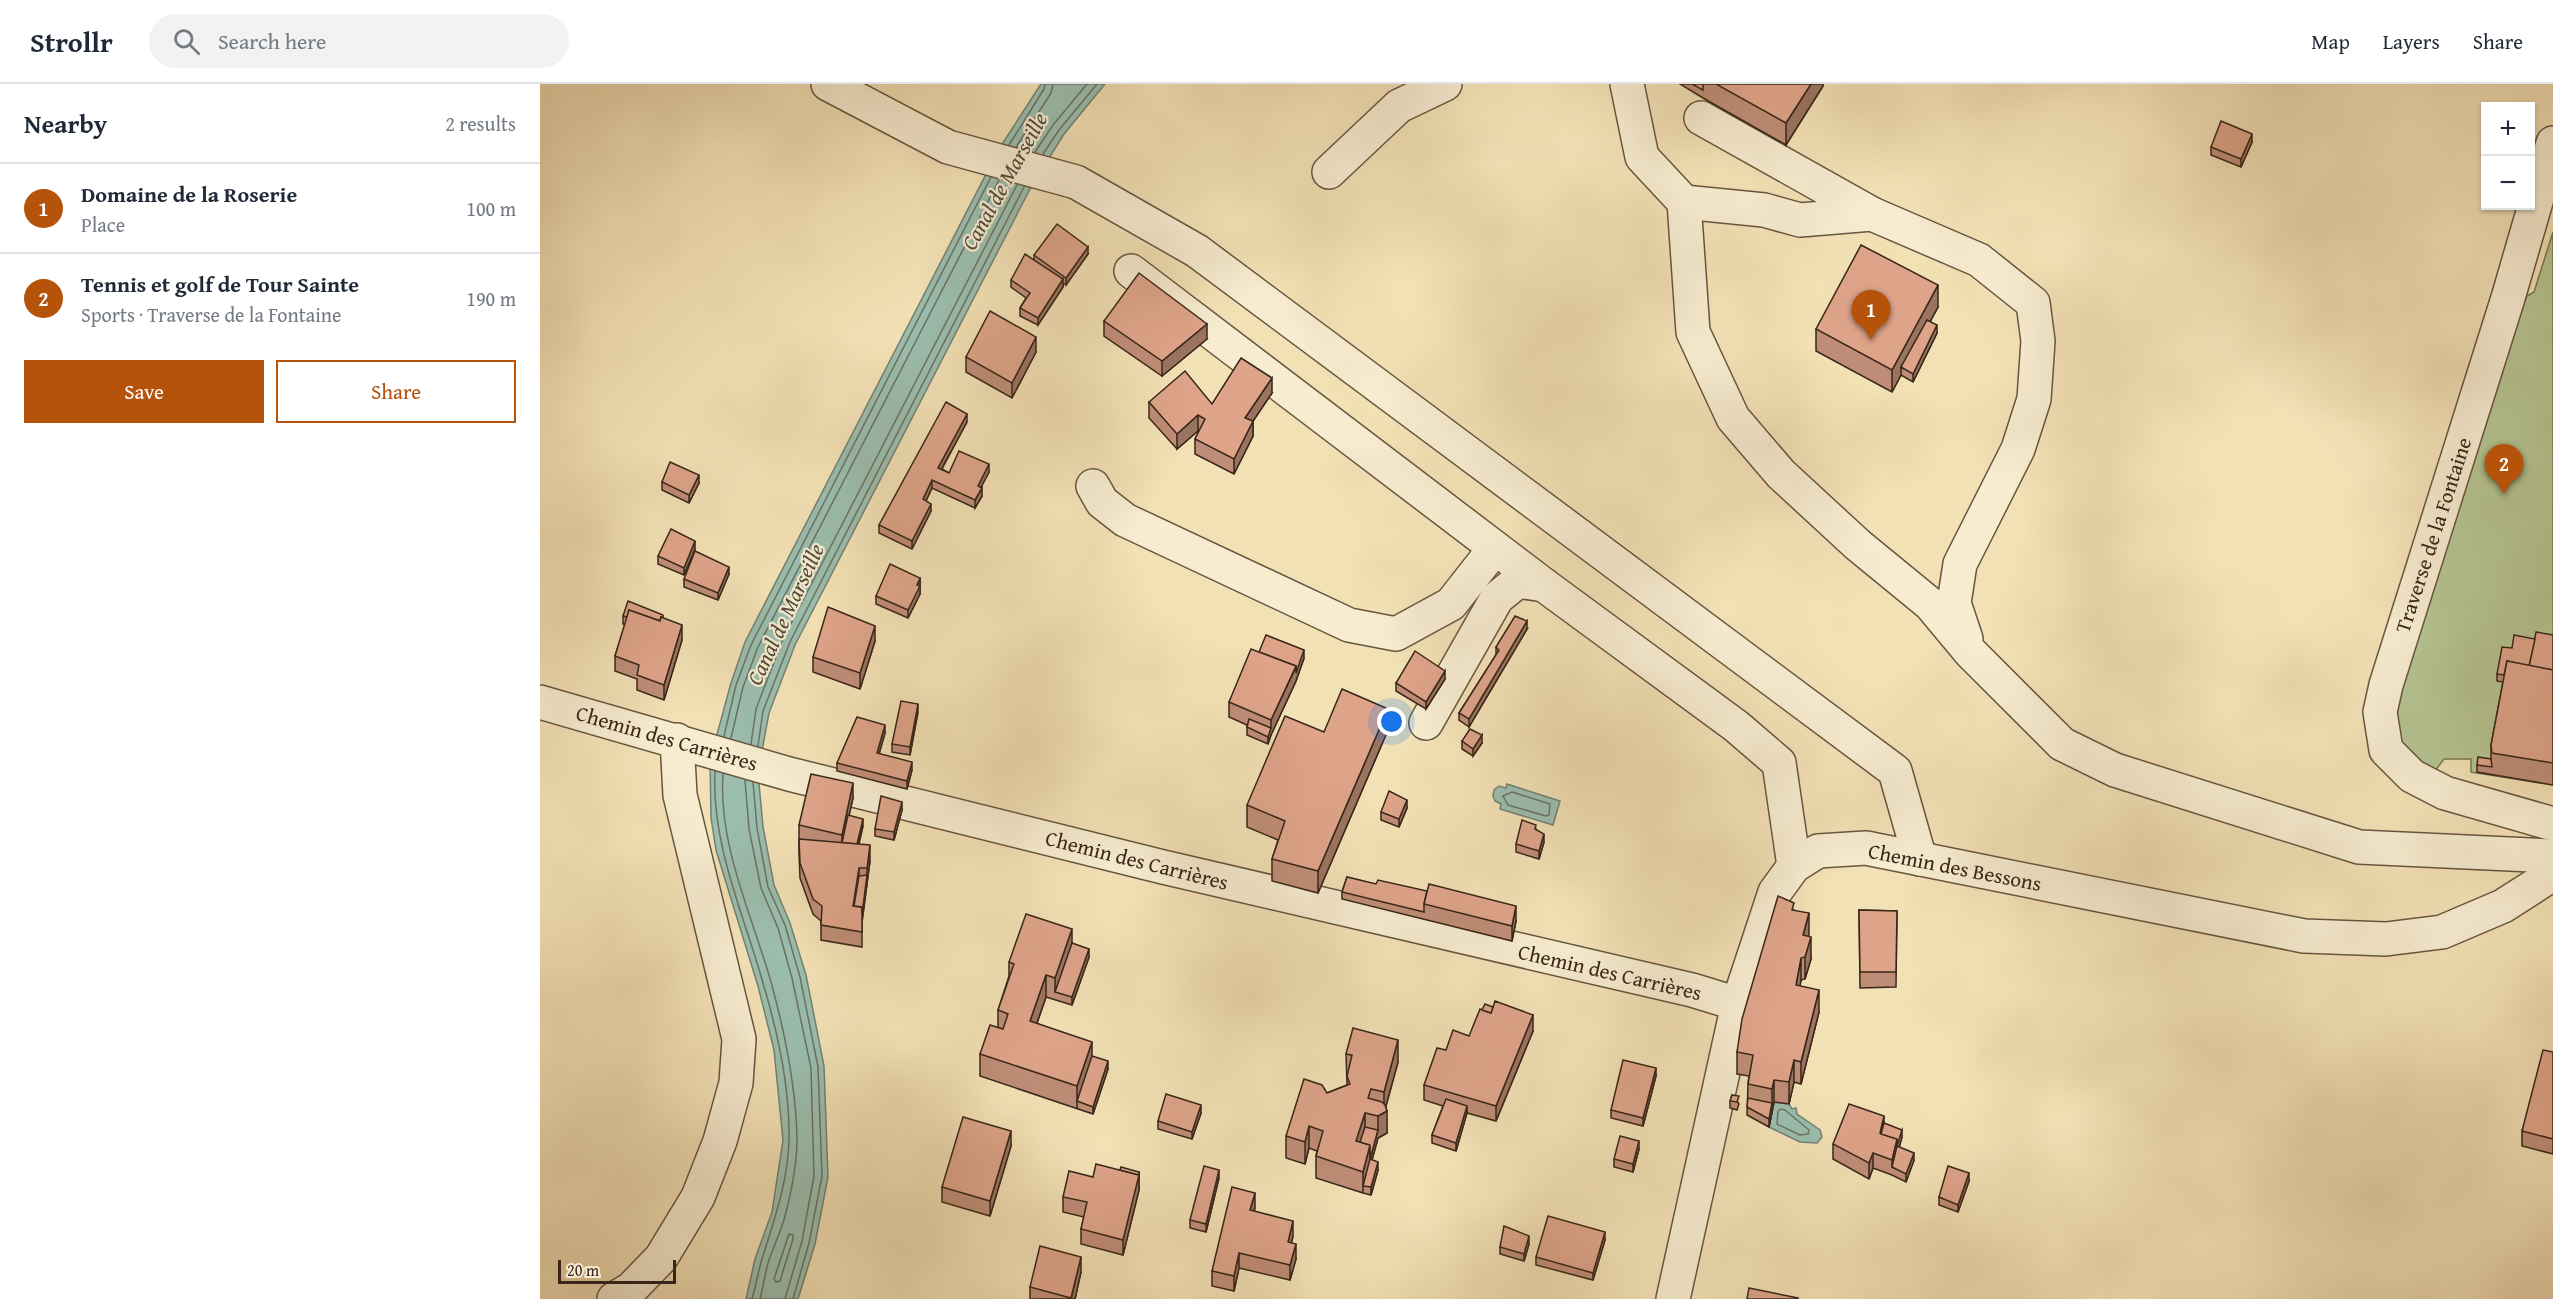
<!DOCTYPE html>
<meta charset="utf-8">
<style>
body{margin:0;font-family:"Gentium Book Plus",serif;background:#f2f2f3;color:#1f2937}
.controls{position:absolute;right:18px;top:18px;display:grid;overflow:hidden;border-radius:0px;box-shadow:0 2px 4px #0004}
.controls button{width:54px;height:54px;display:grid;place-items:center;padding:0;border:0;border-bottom:2px solid #e0e1e3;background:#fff;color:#1f2937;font:30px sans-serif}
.scale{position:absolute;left:18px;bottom:15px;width:118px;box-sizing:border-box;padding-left:6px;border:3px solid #382619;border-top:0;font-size:16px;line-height:21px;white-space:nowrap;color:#382619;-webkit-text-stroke:4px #f7ecd0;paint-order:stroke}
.you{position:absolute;left:852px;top:638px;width:21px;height:21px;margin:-15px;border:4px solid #fff;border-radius:50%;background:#1a73e8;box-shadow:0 0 0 9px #1a73e833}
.badge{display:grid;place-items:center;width:39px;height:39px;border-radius:50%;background:#b45309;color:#fff;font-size:20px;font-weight:700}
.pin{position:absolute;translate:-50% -50px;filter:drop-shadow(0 2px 3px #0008)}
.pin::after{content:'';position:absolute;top:32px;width:21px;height:18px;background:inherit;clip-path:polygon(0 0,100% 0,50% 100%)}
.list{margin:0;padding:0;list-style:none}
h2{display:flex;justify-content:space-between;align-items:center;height:78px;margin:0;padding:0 24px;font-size:26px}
h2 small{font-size:20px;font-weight:400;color:#747a83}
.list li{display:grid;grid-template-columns:39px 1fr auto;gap:18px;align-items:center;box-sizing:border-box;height:90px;padding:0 24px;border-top:2px solid #e0e1e3}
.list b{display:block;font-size:22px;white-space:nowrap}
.list p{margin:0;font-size:20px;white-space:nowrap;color:#747a83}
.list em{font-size:20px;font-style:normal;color:#747a83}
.actions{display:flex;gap:12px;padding:18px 24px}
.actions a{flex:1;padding:14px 0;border:2px solid #b45309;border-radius:0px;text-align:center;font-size:21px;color:#b45309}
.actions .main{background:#b45309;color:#fff}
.icon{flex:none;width:33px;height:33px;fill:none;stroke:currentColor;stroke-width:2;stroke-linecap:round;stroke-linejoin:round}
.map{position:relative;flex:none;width:2013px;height:1215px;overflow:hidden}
header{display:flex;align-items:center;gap:36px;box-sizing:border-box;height:84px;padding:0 30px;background:#fff;border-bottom:2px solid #e0e1e3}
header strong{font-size:28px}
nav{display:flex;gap:33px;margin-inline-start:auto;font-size:21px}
.search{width:420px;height:54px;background:#f2f2f3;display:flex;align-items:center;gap:15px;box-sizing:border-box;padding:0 21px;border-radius:33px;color:#747a83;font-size:22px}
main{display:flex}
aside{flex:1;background:#fff}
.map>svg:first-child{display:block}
.green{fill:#b5c492;stroke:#767556;stroke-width:1.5}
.water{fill:#9bbeaf;stroke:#738173;stroke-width:1.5}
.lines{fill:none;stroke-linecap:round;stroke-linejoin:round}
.shore{stroke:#6a7264;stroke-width:1.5}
.minor-casing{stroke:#675540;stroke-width:36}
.minor{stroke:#f7ecd0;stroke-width:33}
.wall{fill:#bf8d77;stroke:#382619;stroke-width:1.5}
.shaded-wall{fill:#9b7361;stroke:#382619;stroke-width:1.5}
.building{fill:#dea48a;stroke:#382619;stroke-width:1.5}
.labels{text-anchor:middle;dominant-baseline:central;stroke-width:4.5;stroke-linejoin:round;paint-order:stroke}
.street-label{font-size:21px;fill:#382619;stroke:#f7ecd0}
.water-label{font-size:22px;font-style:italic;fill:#514c3e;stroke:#f7ecd0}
</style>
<header>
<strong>Strollr</strong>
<div class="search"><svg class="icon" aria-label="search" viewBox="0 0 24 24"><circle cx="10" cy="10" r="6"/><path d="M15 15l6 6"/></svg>Search here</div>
<nav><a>Map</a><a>Layers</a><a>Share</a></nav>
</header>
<main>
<aside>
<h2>Nearby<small>2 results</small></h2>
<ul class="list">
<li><span class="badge">1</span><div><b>Domaine de la Roserie</b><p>Place</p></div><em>100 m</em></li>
<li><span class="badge">2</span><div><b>Tennis et golf de Tour Sainte</b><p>Sports · Traverse de la Fontaine</p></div><em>190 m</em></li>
</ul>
<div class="actions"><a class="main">Save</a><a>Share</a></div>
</aside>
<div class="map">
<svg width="2013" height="1215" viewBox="0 0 2013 1215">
<rect width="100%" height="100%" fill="#f3e1b6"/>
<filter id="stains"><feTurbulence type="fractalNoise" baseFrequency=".00333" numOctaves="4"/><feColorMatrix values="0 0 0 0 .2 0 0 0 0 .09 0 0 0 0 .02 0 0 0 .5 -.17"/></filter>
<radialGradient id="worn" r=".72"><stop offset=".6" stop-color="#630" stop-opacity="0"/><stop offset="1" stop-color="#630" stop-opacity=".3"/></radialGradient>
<!-- green -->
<path class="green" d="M2013 148V701L1931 688V675H1904L1895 687 1880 680 1861 663 1851 603 1977 218 1994 208Z"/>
<!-- water -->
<g class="water">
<path d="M501 0H565L524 50 490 105 255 561 229 629 218 688 223 743 234 801 250 839 266 891 284 982 288 1093 275 1160 258 1215H206L215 1175 232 1128 243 1056 234 966 218 902 176 766 171 734 170 676 191 599 205 558 459 65Z"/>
<path d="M967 700 1020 717 1013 741 960 725 961 720 955 717 953 712 954 706 959 702 966 704Z"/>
<path d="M1234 1018 1249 1020 1252 1025 1256 1024 1257 1030 1280 1046 1282 1053 1277 1059 1260 1058 1229 1043Z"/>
</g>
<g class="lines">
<!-- shore -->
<g class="shore">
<path d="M469 61 504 5 505 0"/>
<path d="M476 63 511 9 513 0"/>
<path d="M495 68 513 41 547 0"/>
<path d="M503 70 519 46 557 0"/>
<path d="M184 652 196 601 211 561 451 93"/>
<path d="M191 654 203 603 218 563 459 96"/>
<path d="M211 660 216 625 243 555 477 101"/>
<path d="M218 662 223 627 250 558 484 103"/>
<path d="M175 687C171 760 204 831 223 899 238 949 250 1003 249 1056 248 1098 234 1136 222 1175 218 1188 216 1202 212 1215"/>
<path d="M183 690C178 761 212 831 231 898 245 949 256 1002 257 1055 257 1079 251 1109 245 1132 241 1148 233 1163 228 1179 225 1191 223 1203 220 1215"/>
<path d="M205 696 209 745 221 804 238 844 252 894 271 984 274 1092 262 1157 245 1215"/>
<path d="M213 698 217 744 228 803 245 841 260 893 278 983 282 1092 269 1159 253 1215"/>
<path d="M972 708 1010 720 1009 731 1006 732 968 721 963 712Z"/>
<path d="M1241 1025 1245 1026 1269 1046 1268 1050 1260 1051 1237 1040 1238 1027Z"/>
<path d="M249 1150 253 1151V1155L240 1197 236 1198 234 1195Z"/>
</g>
<!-- minor casing -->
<g class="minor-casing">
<g id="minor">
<path d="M288 0 408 63 536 98 657 167 1355 687 1380 775"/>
<path d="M1087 0 1102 73 1144 118 1153 248 1193 334 1241 390 1318 461 1390 520 1430 568 1522 660 1575 686 1819 763 2013 772"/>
<path d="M1161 34 1332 130 1439 176 1493 219 1498 257 1494 315 1478 365 1420 480 1414 519 1426 555"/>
<path d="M2013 59 1968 214 1846 601 1840 628 1846 666 1872 692 1905 709 2013 740"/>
<path d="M789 88 859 22 905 0"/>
<path d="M1144 118 1224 126 1260 136 1332 130"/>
<path d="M591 187 1004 501 1196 642 1239 679 1254 782"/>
<path d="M553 402 562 418 585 436 809 541 856 550 911 520 955 464"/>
<path d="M0 618 249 690 623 783 1152 906 1198 920"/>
<path d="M886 639 957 514 978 497 1004 501"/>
<path d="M74 1215 91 1205 121 1174 158 1113 180 1057 196 999 199 955 140 711 137 656"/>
<path d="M1133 1215 1198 920 1235 808 1254 782 1278 767 1326 764 1764 852 1846 855 1902 848 1963 822 2013 790"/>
</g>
</g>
<!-- minor -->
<use href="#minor" class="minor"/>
</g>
<!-- wall -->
<g class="wall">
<path d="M1140 0H1283V2L1246 61 1163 14Z"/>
<path d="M1712 58 1701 83 1671 71V63Z"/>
<path d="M548 170 526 201 523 199V203L498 241 480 232V224L486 214 471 203V196L494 176V171Z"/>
<path d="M1398 223 1390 238 1397 249 1373 298 1361 291 1352 308 1276 267V245Z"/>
<path d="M564 237 667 255 622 292 564 252Z"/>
<path d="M496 268 472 314 426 288V273Z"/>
<path d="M732 309 713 337V352L694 390 655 370V355L659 347H658L637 365 609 334V318L672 320Z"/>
<path d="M427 338 402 385 409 389 449 388 441 403 442 412 435 424 392 404 386 417 391 427 372 465 339 449V441Z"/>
<path d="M122 398 159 399 149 419 122 406Z"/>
<path d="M155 465 144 491 118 480V472Z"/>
<path d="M189 490 178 516 144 503V495Z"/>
<path d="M380 494V510L368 534 336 520V512Z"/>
<path d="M83 532 123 534 142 556 124 616 97 606V595L75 587V572L85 540H83Z"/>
<path d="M987 545 929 643 919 636V629L956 571V563Z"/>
<path d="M2013 551V701L1937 688V681L1951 675V661L1963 598 1957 597V590L1972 564 1995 555Z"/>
<path d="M335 557 320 605 273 588V573Z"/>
<path d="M719 568 764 574 756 597 731 651 728 660 707 651V641L689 633V618Z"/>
<path d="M905 595 886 625 856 607V599Z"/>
<path d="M378 628 370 671 352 668V660Z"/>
<path d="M848 646 778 809 732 797V775L738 756 707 743V721L784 648Z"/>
<path d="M345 649 339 670 372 686 367 705 297 687V679Z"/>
<path d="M922 657 942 659 933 672 922 665Z"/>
<path d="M313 714 309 731 323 742 319 760 330 777 322 837V863L281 856V837L273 830 260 794 259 770V741Z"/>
<path d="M867 724 859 743 841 736V728Z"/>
<path d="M362 726 354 756 335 752V745Z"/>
<path d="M996 745 1004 758 999 775 976 768V760Z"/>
<path d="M807 793 976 837 972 857 802 815V808Z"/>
<path d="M1254 826 1268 852 1271 875 1265 895 1261 896 1260 902 1279 928 1261 1000 1254 998 1249 1020 1234 1018 1229 1043 1207 1031 1208 1000 1209 992 1197 990V968Z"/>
<path d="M1319 826 1357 827 1356 903 1320 904Z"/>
<path d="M532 859 549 873 532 921 506 913 497 939 552 972 568 985 553 1030 440 992V970L458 943V926L469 892V878Z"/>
<path d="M993 947 956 1037 927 1029 916 1067 892 1059V1051L903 1022 884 1016V1001L929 952Z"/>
<path d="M2013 968V1070L1982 1062V1047Z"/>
<path d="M806 970 858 978 846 1022 847 1049 838 1054 832 1076 838 1086 831 1111 823 1109 776 1094V1072L777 1067 769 1064 765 1080 746 1074V1052L787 1009 807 1001Z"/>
<path d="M1116 992 1103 1042 1071 1034V1026Z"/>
<path d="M1192 1011 1199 1020 1197 1026 1190 1024V1017Z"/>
<path d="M661 1029 652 1055 618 1045V1037Z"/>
<path d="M1344 1039 1362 1053 1359 1063 1374 1076 1366 1098 1352 1091 1333 1084 1329 1095 1293 1075V1060Z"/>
<path d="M471 1062 450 1132 402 1118V1103Z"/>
<path d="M1099 1065 1093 1088 1074 1083V1075Z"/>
<path d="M580 1086 599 1088V1106L583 1171 541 1160V1145L544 1133 523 1128V1113L553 1093Z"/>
<path d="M679 1094 666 1148 650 1144V1136Z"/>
<path d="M1429 1097 1418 1128 1399 1121V1113Z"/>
<path d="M715 1124 714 1127 753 1152 751 1159 756 1175 750 1196 699 1184 694 1207 672 1202V1187Z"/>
<path d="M1065 1156 1053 1196 996 1181V1173Z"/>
<path d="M989 1160 984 1177 960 1170V1163Z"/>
<path d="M541 1188 535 1215H490V1203Z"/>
</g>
<!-- shaded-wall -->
<g class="shaded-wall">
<path d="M1271 0H1283V2L1246 61V39Z"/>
<path d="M1712 50V58L1701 83V75Z"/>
<path d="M548 163V170L526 201V194Z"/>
<path d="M523 195V203L498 241V234Z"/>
<path d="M1398 201V223L1364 285 1361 283V291L1352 308V286Z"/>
<path d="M667 240V255L622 292V277Z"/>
<path d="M1397 241V249L1373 298V290Z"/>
<path d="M496 253V268L472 314V299Z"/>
<path d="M732 294V309L705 349V334Z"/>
<path d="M427 330V338L398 391V384Z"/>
<path d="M658 331V347L637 365V350Z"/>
<path d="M713 337V352L694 390V375Z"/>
<path d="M449 380V388L438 409V402Z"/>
<path d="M159 391V399L149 419V411Z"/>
<path d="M392 396V404L383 423V415Z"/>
<path d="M442 404V412L435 424V416Z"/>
<path d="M391 420V427L372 465V457Z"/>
<path d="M155 457V465L144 491V484Z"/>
<path d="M189 483V490L178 516V509Z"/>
<path d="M380 494V501L379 504 380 502V510L368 534V526Z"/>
<path d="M987 537V545L929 643V635Z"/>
<path d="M142 541V556L124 616V601Z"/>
<path d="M335 542V557L320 605V589Z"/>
<path d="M764 566V574L756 597 731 651 728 660V653L731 644V636Z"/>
<path d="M905 587V595L886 625V618Z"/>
<path d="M378 620V628L370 671V663Z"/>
<path d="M848 625V646L778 809V787Z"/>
<path d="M345 641V649L337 677V669Z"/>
<path d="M942 651V659L933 672V665Z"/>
<path d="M372 678V686L367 705V697Z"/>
<path d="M313 699V714L303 759H302V751Z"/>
<path d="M867 716V724L859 743V735Z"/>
<path d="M362 718V726L354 756V748Z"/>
<path d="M323 735V742L316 770V763Z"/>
<path d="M1004 750V758L999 775V767Z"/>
<path d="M330 761V777L322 839V831Z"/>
<path d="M319 784V799L314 830 313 822Z"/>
<path d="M976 822V837L972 857V842Z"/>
<path d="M1269 829V851L1263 873V851Z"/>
<path d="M532 845V867L515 908V894Z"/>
<path d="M1271 853V875L1265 895V873Z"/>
<path d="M549 865V873L532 921V913Z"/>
<path d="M1261 874V896L1256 922V901Z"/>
<path d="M506 891V913L490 959V937Z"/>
<path d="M1279 906V928L1261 1000V978Z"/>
<path d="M993 931V947L956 1037V1022Z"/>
<path d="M858 956V978L844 1029 847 1027V1049L838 1054 830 1083V1075L838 1046V1032L844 1029V1008Z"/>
<path d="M552 958V979L537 1017V1024V1002Z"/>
<path d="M1254 976V998L1249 1020V998Z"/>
<path d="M568 977V985L553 1030V1023Z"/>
<path d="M1116 984V992L1103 1042V1034Z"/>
<path d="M1234 996V1018L1229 1043V1035L1232 1019V1005Z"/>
<path d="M661 1021V1029L652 1055V1048Z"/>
<path d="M927 1022V1029L916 1067V1059Z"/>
<path d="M825 1029V1050L818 1072 816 1057Z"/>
<path d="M1344 1032V1047L1342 1057 1340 1049Z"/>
<path d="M769 1042V1064L765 1080V1058Z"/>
<path d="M1362 1046V1053L1354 1084 1352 1083V1076L1357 1055Z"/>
<path d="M471 1047V1062L450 1132V1117Z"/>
<path d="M1099 1057V1065L1093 1088V1080Z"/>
<path d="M830 1061V1083L823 1102V1109V1088Z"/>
<path d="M1333 1069V1084L1329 1095V1079Z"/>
<path d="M1374 1069V1076L1366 1098V1090Z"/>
<path d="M838 1078V1086L831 1111V1103Z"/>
<path d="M679 1086V1094L666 1148V1140Z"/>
<path d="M599 1088V1106L583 1171V1156Z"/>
<path d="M1429 1089V1097L1418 1128V1121Z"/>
<path d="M715 1109V1124L710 1142V1126Z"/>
<path d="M753 1137V1152L748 1173V1158Z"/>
<path d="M1065 1148V1156L1053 1196V1189Z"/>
<path d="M989 1152V1160L984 1177V1170Z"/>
<path d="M756 1160V1175L750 1196V1181Z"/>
<path d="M699 1169V1184L694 1207V1192Z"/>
<path d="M541 1173V1188L535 1215H531Z"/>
</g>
<!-- building -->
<g class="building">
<path d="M1152 0H1163V6Z"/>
<path d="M1176 0H1271L1246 39Z"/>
<path d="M1681 37 1712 50 1701 75 1671 63Z"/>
<path d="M517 140 548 163 526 194 494 171Z"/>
<path d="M1321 161 1398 201 1352 286 1276 245Z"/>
<path d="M485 170 523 195 498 234 480 224 490 209 471 196Z"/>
<path d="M599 189 667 240 622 277 564 237Z"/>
<path d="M450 227 496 253 472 299 426 273Z"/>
<path d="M1387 236 1397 241 1373 290 1361 283Z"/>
<path d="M701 274 732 294 705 334 713 337 694 375 655 355 665 335 658 331 637 350 609 318 645 287 672 320Z"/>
<path d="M406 318 427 330 398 384 409 389 419 367 449 380 438 402 442 404 435 416 392 396 383 415 391 420 372 457 339 441Z"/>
<path d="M130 378 159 391 149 411 122 398Z"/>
<path d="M131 445 155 457 144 484 118 472Z"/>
<path d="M155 467 189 483 178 509 144 495Z"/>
<path d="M350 480 380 494 377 501 380 502 368 526 336 512Z"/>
<path d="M88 517 123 531V533H121L120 537 89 526 87 533 83 532Z"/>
<path d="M288 523 335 542 320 589 273 573Z"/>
<path d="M89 526 120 537 121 533 142 541 124 601 97 591 99 581 75 572Z"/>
<path d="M975 532 987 537 929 635 919 629 959 566 956 563Z"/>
<path d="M1996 548 2013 551V586L1989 582Z"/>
<path d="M726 551 764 566 756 589V582L719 568Z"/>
<path d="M1974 551 1995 555 1989 582 1967 577 1964 591 1957 590 1962 563 1972 564Z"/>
<path d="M711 565 756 582 731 636 689 618Z"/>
<path d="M875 567 905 587 886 618 856 599Z"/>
<path d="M1967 577 2013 586V679L1952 669 1951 661Z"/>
<path d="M802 605 848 625 778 787 732 775 745 737 707 721 745 632 784 648Z"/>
<path d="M361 617 378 620 370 663 352 660Z"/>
<path d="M317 633 345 641 337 669 372 678 367 697 297 679Z"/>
<path d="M709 635 731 644 728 653 707 643Z"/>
<path d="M930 645 942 651 933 665 922 657Z"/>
<path d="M1938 673 1951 675 1952 683 1937 681Z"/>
<path d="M271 690 313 699 302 751 259 741Z"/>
<path d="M849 707 867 716 859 735 841 728Z"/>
<path d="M341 712 362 718 354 748 335 745Z"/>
<path d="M308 731 323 735 317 760 302 759Z"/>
<path d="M982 736 996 741 995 745 1004 750 999 767 976 760Z"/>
<path d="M259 755 330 761 327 784H319L313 822 322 823V848L281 841 282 822 273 815 260 779Z"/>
<path d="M327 791 322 830V823L314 822 319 792Z"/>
<path d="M807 793 836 800 838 796 887 807 884 820V828L802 808Z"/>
<path d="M889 800 976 822 972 842 884 820Z"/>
<path d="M1238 812 1254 819 1252 826 1269 829 1263 851 1271 853 1265 873 1261 874 1256 901 1279 906 1261 978 1254 976 1249 998 1234 996 1232 1005 1208 1000 1213 971 1197 968 1202 935Z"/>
<path d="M1319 826 1357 827 1356 888H1320Z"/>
<path d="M486 830 532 845 515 894 506 891 490 937 552 958 537 1002 440 970 450 941 463 945 468 930 458 926 474 880 469 878Z"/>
<path d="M532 859 549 865 532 913 515 908Z"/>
<path d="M955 917 993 931 956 1022 884 1001 897 964 906 966 913 946 929 952 940 925 951 929Z"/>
<path d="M945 920 953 923 951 929 942 926Z"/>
<path d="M813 944 858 956 844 1008 831 1005 828 1014 842 1018 845 1021 847 1027 838 1032 825 1029 816 1057 830 1061 823 1088 776 1072 783 1047 769 1042 765 1058 746 1052 764 995 782 1001 787 1009 810 1000 807 992 812 971 806 970Z"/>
<path d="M2003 966 2013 968V1055L1982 1047Z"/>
<path d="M552 972 568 977 553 1023 537 1017Z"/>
<path d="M1083 976 1116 984 1103 1034 1071 1026Z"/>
<path d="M626 1010 661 1021 652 1048 618 1037Z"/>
<path d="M1192 1011 1199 1012 1197 1018 1190 1017Z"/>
<path d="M1208 1014 1232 1019 1229 1035 1207 1023Z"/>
<path d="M906 1015 927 1022 916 1059 892 1051Z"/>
<path d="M1309 1020 1344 1032 1340 1049 1357 1055 1352 1076 1333 1069 1329 1079 1293 1060Z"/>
<path d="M423 1033 471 1047 450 1117 402 1103Z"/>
<path d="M1344 1039 1362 1046 1357 1062V1055L1341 1050Z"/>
<path d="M825 1043 838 1046 830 1075 838 1078 831 1103 823 1102 830 1075V1061L820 1058Z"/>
<path d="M1080 1052 1099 1057 1093 1080 1074 1075Z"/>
<path d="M1357 1062 1374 1069 1366 1090 1352 1083Z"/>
<path d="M556 1080 599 1091 583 1156 541 1145 547 1118 523 1113 529 1087 553 1093Z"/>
<path d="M664 1082 679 1086 666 1140 650 1136Z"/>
<path d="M1408 1082 1429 1089 1418 1121 1399 1113Z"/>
<path d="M581 1083 599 1088V1091L580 1086Z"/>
<path d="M692 1103 715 1109 710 1126 753 1137 748 1158 756 1160 750 1181 699 1169 694 1192 672 1187Z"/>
<path d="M1008 1132 1065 1148 1053 1189 996 1173Z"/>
<path d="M964 1142 989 1152 984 1170 960 1163Z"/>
<path d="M500 1162 541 1173 531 1214 490 1203Z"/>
<path d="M1209 1204 1258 1214 1257 1215H1207Z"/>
</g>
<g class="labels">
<!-- street labels -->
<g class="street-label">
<text transform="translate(1893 451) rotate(-72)">Traverse de la Fontaine</text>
<text transform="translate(127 654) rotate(16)">Chemin des Carrières</text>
<text transform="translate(597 776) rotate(14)">Chemin des Carrières</text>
<text transform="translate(1415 783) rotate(11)">Chemin des Bessons</text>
<text transform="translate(1070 888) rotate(13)">Chemin des Carrières</text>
</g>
<!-- water labels -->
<g class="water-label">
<text transform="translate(464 97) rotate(-61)">Canal de Marseille</text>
<text transform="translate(245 530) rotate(-65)">Canal de Marseille</text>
</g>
</g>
<rect width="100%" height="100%" filter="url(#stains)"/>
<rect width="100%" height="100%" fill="url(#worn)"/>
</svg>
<div class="controls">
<button>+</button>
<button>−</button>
</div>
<div class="scale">20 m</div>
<div class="you"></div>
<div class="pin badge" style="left:1331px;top:256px">1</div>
<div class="pin badge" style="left:1964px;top:410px">2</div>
</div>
</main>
